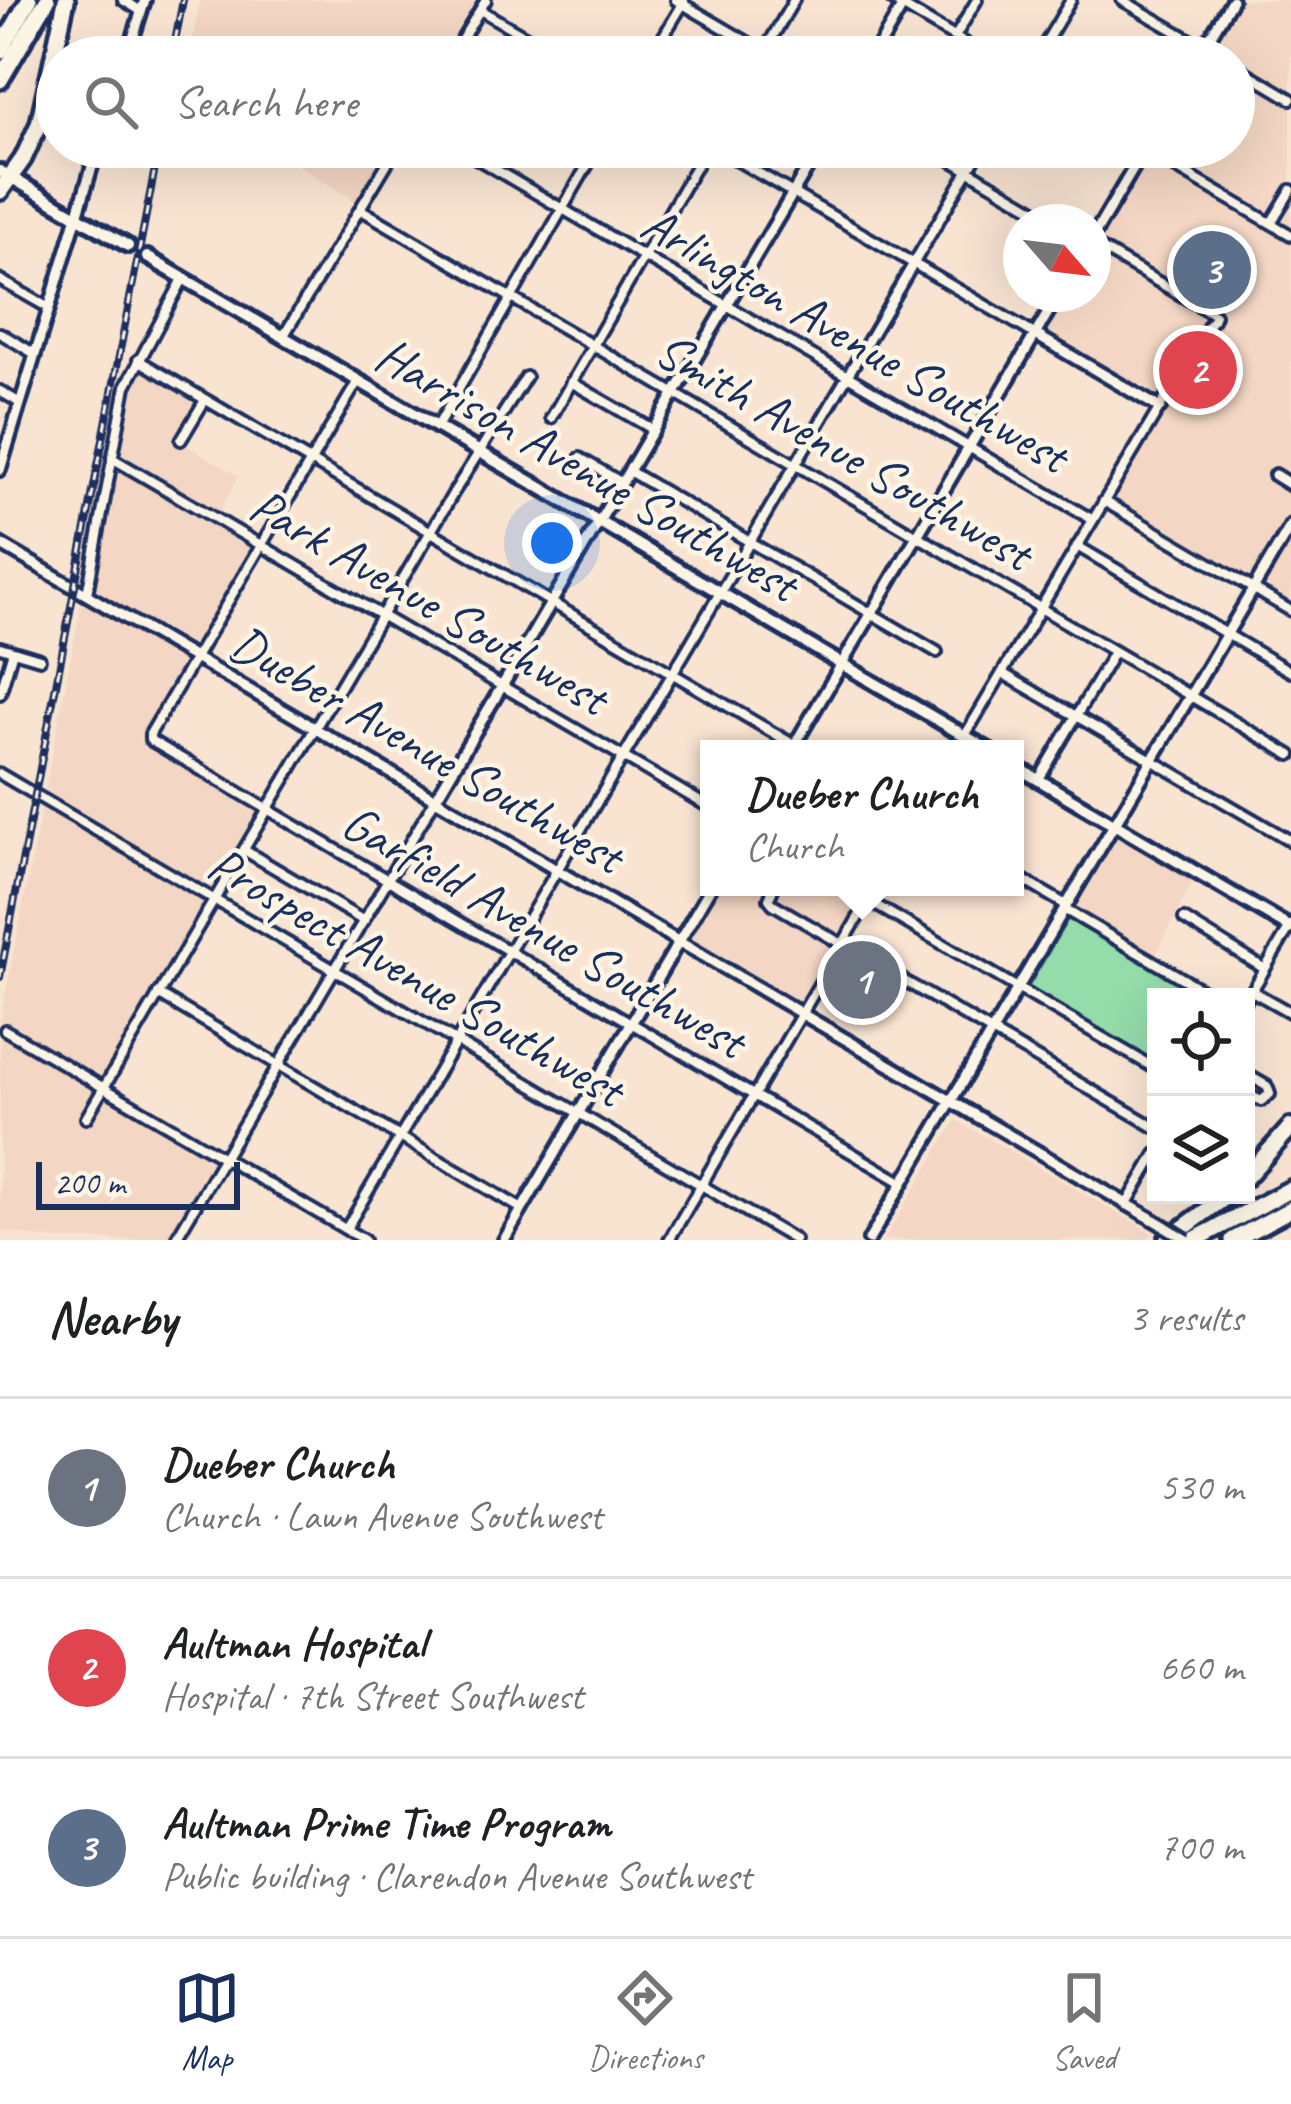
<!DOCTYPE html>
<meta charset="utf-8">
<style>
body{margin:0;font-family:Caveat,sans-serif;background:#f6f6f6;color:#202124}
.controls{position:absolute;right:36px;bottom:36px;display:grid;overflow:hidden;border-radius:0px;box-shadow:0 12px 48px #0002}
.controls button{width:108px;height:108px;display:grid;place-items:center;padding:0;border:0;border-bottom:3px solid #e0e0e0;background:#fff;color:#202124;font:60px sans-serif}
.compass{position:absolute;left:1003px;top:204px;width:108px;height:108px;border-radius:50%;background:#fff;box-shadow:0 12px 48px #0002;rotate:118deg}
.scale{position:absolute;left:36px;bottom:30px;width:204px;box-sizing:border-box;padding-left:12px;border:6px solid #1b2f5e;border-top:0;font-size:33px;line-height:42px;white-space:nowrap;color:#1b2f5e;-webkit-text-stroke:9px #fcf5e5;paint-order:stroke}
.you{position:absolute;left:552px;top:543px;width:42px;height:42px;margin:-30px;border:9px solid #fff;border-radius:50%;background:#1a73e8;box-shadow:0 0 0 18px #1a73e833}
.badge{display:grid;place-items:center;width:78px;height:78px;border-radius:50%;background:#1b2f5e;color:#fff;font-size:39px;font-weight:700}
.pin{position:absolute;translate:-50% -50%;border:6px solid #fff;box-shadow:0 3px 12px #0006}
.popup{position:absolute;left:700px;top:740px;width:324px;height:156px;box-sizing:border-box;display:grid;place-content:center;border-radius:0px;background:#fff;filter:drop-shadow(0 3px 9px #0005);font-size:39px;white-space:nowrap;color:#757577}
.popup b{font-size:45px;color:#202124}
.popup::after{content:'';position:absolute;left:50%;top:100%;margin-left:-24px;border:24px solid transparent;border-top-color:#fff}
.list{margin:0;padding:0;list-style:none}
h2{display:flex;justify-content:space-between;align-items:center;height:156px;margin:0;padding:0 48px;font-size:51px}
h2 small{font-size:39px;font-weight:400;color:#757577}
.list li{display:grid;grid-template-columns:78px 1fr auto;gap:36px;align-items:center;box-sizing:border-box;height:180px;padding:0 48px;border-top:3px solid #e0e0e0}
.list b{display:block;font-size:45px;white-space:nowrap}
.list p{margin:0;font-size:39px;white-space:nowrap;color:#757577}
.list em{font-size:39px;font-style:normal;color:#757577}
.icon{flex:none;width:66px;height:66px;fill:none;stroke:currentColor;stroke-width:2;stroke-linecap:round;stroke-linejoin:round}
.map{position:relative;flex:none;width:1291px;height:1240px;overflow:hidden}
.search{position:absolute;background:#fff;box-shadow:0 12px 48px #0002;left:36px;right:36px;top:36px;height:132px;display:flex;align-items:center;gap:30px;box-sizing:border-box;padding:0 42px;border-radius:66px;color:#757577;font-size:45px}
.sheet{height:696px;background:#fff}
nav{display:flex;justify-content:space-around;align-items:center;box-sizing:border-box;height:168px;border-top:3px solid #e0e0e0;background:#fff;font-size:33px;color:#757577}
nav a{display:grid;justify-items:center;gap:6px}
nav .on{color:#1b2f5e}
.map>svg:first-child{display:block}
.built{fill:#f3d6c3}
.green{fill:#94dcaa;stroke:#588684;stroke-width:3}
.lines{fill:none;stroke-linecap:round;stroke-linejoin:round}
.minor-casing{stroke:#1b2f5e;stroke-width:16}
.tertiary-casing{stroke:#1b2f5e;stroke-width:18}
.secondary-casing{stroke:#1b2f5e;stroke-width:20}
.motorway-casing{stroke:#1b2f5e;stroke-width:24}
.minor{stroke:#fcf5e5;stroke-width:8}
.tertiary{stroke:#fcf5e5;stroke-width:9}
.secondary{stroke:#fcf5e5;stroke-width:10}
.motorway{stroke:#fcf5e5;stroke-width:15}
.rail-casing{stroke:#1b2f5e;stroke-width:8}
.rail{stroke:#fcf5e5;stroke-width:3;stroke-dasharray:9;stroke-linecap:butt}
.tertiary-bridge-casing{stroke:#1b2f5e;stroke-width:18;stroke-linecap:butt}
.tertiary-bridge{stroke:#fcf5e5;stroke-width:9}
.labels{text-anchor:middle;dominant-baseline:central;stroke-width:9;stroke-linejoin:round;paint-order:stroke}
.street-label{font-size:51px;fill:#1b2f5e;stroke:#fcf5e5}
</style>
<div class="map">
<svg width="1291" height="1240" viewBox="0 0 1291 1240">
<rect width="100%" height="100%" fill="#f9e4d2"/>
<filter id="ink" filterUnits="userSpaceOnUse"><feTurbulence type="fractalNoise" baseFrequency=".00833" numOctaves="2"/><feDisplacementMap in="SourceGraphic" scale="24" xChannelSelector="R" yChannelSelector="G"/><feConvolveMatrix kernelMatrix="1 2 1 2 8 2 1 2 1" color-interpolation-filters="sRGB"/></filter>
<g filter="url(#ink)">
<!-- built -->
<g class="built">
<path d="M200 0H481L447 57H189Z"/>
<path d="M1240 0H1291V92L1213 47Z"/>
<path d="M1252 81 1291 104V605L1111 500 1166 406 1044 334 1068 294H1093V251L1149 156 1191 181 1212 147H1234V110Z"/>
<path d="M268 147H393L360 204Z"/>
<path d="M129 359 208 405 184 444 239 476 214 521 258 545 140 744 263 811 100 1089 219 1161 171 1240H55L0 1231V1022Z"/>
<path d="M1117 831 1195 877 1155 956 1073 908Z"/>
<path d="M720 887H837L862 902 801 1005 689 939Z"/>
<path d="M956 1120 1148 1231 1152 1235 1143 1240H884Z"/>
</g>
<!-- green -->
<path class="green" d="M1068 918 1204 997H1156V1064L1027 989Z"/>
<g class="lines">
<!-- minor casing -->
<g class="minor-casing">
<g id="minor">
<path d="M123 0 141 11"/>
<path d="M676 0 773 57"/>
<path d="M892 0 988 57"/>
<path d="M1122 0 1220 57"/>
<path d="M480 10 561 57"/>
<path d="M955 37 977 0"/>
<path d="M451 57 486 0"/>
<path d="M651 57 684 2"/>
<path d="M761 57 794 0"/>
<path d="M1037 57 1071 0"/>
<path d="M1234 65 1291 99"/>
<path d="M457 147 1093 520"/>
<path d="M714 147 1036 335"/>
<path d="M929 147 1056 222"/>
<path d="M1142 148 1291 235"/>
<path d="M360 209 1291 755"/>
<path d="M1271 223 1291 190"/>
<path d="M1093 244 1215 315 1213 320"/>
<path d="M0 280 49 308"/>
<path d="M0 333 35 354"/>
<path d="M283 337 397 147"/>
<path d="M138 360 801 749"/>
<path d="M358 381 150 734V740L903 1183"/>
<path d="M571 382 654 430"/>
<path d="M0 391 20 403"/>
<path d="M551 418 707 147"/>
<path d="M437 427 598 147"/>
<path d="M181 440 205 400"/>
<path d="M112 458 709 807"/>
<path d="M580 458 622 483"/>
<path d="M629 471 937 652"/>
<path d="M1104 501 1291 611"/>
<path d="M1077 546 1291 672"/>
<path d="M87 594 126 386 183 279"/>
<path d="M0 647 40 659"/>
<path d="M1002 673 1291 841"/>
<path d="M0 694 13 651"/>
<path d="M957 749 1210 323"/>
<path d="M0 774 795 1240"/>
<path d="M1039 779 1114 652"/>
<path d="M244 850 364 921"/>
<path d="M1015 875 1066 905"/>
<path d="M774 887 769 899 773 904 1156 1128"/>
<path d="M845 887 1156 1069"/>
<path d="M1064 909 1214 997"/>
<path d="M1184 919 1265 969"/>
<path d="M1252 991 1291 1013"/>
<path d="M158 994 522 1209"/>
<path d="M1246 1001 1291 925"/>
<path d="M5 1030 364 1240"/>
<path d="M1246 1074 1267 1086 1270 1094 1261 1101 1246 1093"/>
<path d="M86 1118 454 492 526 377"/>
<path d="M1126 1205 1156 1154"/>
<path d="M346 1229 982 147"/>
<path d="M178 1235 436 798"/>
<path d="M669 1240 876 887"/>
</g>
</g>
<!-- tertiary casing -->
<g class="tertiary-casing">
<g id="tertiary">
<path d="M127 57 145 0"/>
<path d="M873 57 906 0"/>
<path d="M1198 57 1232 0"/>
<path d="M1093 237 1146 147"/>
<path d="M1036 335 1160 408"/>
<path d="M0 470 98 147"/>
<path d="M1275 475 1291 485"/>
<path d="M0 544 1166 1227"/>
<path d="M792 749 1059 294"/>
<path d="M436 798 820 147"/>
<path d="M504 1240 711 887"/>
<path d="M869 1240 1291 525"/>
</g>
</g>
<!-- secondary casing -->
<g class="secondary-casing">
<g id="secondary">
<path d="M0 171 128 246"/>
<path d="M147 257 987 749"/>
<path d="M1015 766 1291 928"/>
</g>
</g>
<!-- motorway casing -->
<g class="motorway-casing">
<g id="motorway">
<path d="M0 51 29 0"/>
<path d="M0 80 47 0"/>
<path d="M0 191 23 159 39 124 66 0"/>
<path d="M1246 1177 1291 1127"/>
<path d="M1167 1240 1228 1195"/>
<path d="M1194 1240 1291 1189"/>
<path d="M1233 1240 1291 1209"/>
</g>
</g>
<!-- minor -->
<use href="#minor" class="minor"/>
<!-- tertiary -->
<use href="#tertiary" class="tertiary"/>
<!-- secondary -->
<use href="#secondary" class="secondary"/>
<!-- motorway -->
<use href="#motorway" class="motorway"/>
<!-- rail casing -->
<g class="rail-casing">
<g id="rail">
<path d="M172 57 183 0"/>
<path d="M0 977 159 147"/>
</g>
</g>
<!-- rail -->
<use href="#rail" class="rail"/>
<!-- tertiary-bridge casing -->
<g class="tertiary-bridge-casing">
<path id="tertiary-bridge" d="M1166 1227 1187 1240"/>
</g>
<!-- tertiary-bridge -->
<use href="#tertiary-bridge" class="tertiary-bridge"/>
</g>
</g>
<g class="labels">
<!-- street labels -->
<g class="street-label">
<text transform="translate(855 339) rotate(30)">Arlington Avenue Southwest</text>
<text transform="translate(844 451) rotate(30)">Smith Avenue Southwest</text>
<text transform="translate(587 469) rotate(30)">Harrison Avenue Southwest</text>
<text transform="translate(429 601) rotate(30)">Park Avenue Southwest</text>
<text transform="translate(427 749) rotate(30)">Dueber Avenue Southwest</text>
<text transform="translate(544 931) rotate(30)">Garfield Avenue Southwest</text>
<text transform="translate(416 976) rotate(30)">Prospect Avenue Southwest</text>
</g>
</g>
</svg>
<div class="controls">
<button><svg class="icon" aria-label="locate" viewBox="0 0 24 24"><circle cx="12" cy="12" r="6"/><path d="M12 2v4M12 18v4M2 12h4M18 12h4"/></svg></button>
<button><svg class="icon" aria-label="layers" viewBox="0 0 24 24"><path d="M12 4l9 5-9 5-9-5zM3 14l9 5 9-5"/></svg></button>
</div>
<svg class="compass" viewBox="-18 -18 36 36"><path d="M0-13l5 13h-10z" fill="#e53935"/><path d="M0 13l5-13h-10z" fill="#757577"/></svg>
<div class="scale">200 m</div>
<div class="you"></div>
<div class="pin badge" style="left:862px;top:980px;background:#6b7280">1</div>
<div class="popup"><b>Dueber Church</b>Church</div>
<div class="pin badge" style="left:1198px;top:370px;background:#e0444e">2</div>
<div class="pin badge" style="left:1212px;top:270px;background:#5c6f8a">3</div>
<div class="search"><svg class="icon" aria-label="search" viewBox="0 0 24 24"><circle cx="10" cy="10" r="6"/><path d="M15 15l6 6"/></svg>Search here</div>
</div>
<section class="sheet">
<h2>Nearby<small>3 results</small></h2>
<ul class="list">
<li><span class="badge" style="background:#6b7280">1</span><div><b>Dueber Church</b><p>Church · Lawn Avenue Southwest</p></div><em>530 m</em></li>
<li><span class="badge" style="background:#e0444e">2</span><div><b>Aultman Hospital</b><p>Hospital · 7th Street Southwest</p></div><em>660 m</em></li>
<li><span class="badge" style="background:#5c6f8a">3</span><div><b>Aultman Prime Time Program</b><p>Public building · Clarendon Avenue Southwest</p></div><em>700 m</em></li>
</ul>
</section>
<nav>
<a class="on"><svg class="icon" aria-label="map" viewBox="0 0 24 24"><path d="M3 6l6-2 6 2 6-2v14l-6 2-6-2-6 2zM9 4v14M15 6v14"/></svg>Map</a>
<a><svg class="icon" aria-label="directions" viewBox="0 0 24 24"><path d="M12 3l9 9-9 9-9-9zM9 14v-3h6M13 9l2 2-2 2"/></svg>Directions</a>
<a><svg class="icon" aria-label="saved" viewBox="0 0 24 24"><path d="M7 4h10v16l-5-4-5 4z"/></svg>Saved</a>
</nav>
